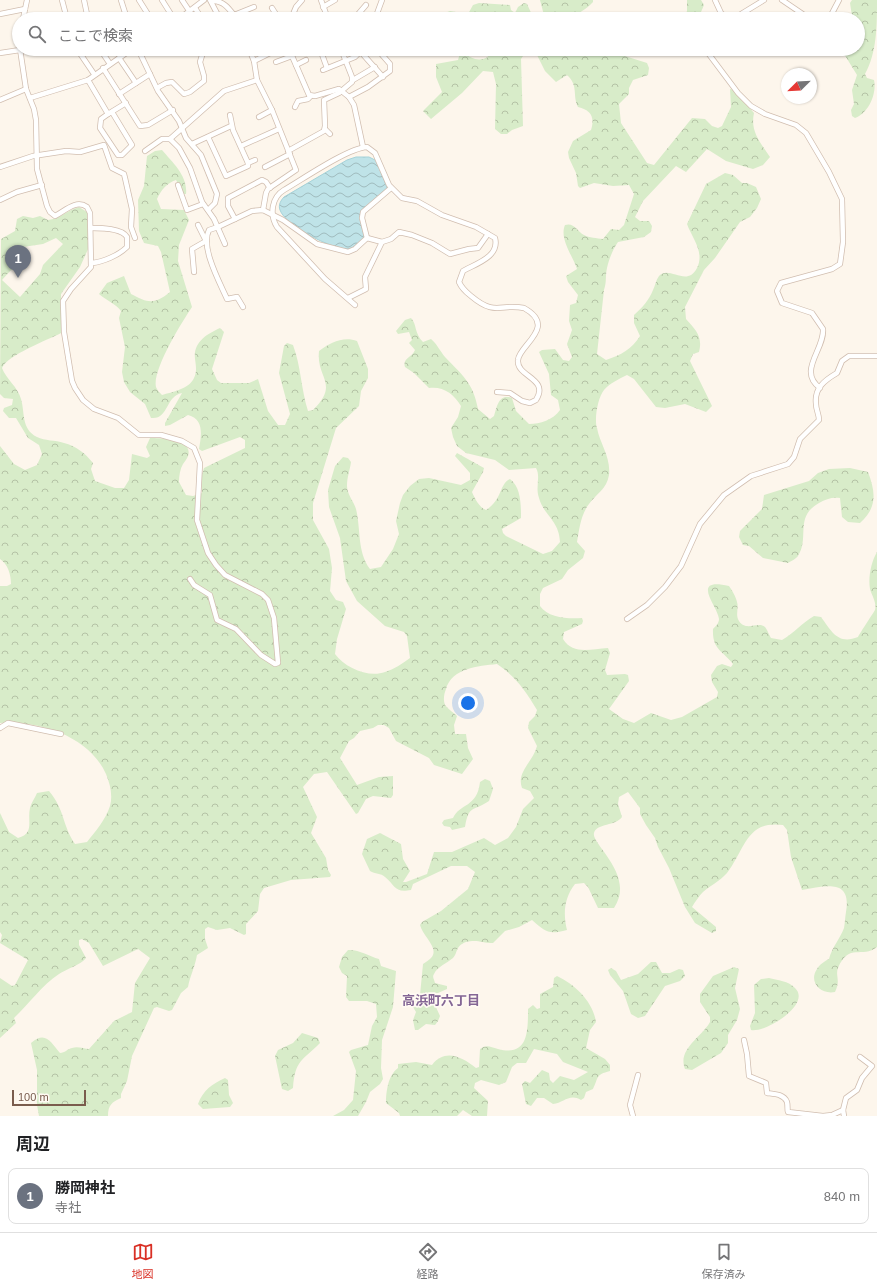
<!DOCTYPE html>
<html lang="ja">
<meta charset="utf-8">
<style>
body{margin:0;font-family:Helvetica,"Noto Sans JP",sans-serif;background:#f6f6f6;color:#202124}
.compass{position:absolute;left:781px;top:68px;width:36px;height:36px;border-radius:50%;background:#fff;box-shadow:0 1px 3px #0004;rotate:246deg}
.scale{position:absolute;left:12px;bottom:10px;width:74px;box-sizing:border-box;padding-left:4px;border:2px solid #7a5c4d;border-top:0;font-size:11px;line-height:14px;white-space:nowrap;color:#7a5c4d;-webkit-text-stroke:3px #fffaf3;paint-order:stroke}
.you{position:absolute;left:468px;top:703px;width:14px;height:14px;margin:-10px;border:3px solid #fff;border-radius:50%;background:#1a73e8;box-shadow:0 0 0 6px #1a73e833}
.badge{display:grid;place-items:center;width:26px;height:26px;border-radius:50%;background:#d93025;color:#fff;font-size:13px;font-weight:700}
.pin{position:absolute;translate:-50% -33px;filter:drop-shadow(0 1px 2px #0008)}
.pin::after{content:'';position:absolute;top:21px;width:14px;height:12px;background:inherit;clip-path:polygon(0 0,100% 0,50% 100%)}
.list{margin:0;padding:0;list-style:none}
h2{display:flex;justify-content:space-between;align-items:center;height:52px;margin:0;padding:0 16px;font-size:17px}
h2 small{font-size:13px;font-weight:400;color:#757577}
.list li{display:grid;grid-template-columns:26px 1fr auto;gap:12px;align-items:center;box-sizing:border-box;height:56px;margin:0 8px 8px;padding:0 8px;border:1px solid #e0e0e0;border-radius:8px}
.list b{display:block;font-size:15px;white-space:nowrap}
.list p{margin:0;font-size:13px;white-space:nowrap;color:#757577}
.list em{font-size:13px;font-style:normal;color:#757577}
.icon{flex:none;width:22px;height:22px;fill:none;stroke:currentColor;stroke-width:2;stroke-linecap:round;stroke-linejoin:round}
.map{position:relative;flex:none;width:877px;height:1116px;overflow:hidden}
.search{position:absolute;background:#fff;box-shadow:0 1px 3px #0004;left:12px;right:12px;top:12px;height:44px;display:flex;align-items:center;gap:10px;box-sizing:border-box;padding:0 14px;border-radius:22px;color:#757577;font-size:15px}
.sheet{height:116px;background:#fff}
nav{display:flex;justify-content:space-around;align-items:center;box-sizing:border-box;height:56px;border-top:1px solid #e0e0e0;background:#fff;font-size:11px;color:#757577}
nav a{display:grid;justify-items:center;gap:2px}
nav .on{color:#d93025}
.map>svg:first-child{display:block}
.forest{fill:url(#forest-crowns);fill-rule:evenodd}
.water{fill:url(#water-waves);stroke:#a5d3da}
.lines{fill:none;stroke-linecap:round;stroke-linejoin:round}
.street-casing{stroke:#d1beb0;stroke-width:6}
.street{stroke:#fff;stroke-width:4.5}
.labels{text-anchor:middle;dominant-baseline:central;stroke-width:3.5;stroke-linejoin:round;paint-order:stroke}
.neighbourhood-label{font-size:13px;font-weight:bold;fill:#846695;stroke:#fffaf3}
</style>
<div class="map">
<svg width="877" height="1116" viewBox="0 0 877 1116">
<defs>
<pattern id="forest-crowns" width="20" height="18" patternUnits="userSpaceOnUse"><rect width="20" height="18" fill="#d8ecc9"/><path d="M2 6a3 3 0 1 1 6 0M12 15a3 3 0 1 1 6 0" fill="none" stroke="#b4c2a5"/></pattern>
<pattern id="water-waves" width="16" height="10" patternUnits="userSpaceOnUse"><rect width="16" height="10" fill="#bfe3e8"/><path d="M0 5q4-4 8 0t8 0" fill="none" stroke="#a0bbbe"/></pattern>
</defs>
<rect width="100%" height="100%" fill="#fdf6ec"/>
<!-- forest -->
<g class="forest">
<path d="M540 0H593V2C580 16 565 19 545 19Z"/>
<path d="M687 0H701L704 5 698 19H684L687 11Z"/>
<path d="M852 0H877C877 25 877 53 865 74L867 78 874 80C877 93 869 113 855 118L852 116 851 110 854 104 852 90 857 75 841 49H858V19H849L852 16 850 3Z"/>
<path d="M479 3 510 5 511 10 515 13 518 7 524 3 527 4 534 19 440 18 442 14 450 11 468 14 473 5Z"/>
<path d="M484 49H573L585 55 597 53 602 55 609 51 647 63 649 68 648 75 633 80 629 88V94L619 104 621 123 647 163 654 165 692 118 705 119 712 126 718 128 722 126 731 107 730 89 734 90 754 113C750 131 760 142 770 157L763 165 753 169 726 161 707 149 686 172 676 166 643 201 635 217 640 221H649L652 226 651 232 644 237 618 242C613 249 609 259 607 268 605 277 607 281 604 290L597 354 606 360C621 355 632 349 640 336L634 323V315C642 308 649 300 653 290 655 286 656 280 659 276 669 265 687 288 697 268 705 252 692 238 687 224L706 184 725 173 733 175 742 183H747L756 187 761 199 757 208 750 217 740 222 715 258 704 270 685 307 686 319C696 330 703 337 699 352L693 354 690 361 712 406 706 412 685 404 665 408 656 407 634 379 627 375C619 379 610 383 604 390 598 397 594 419 597 428 600 444 611 457 609 475 607 489 596 494 589 504 581 514 579 530 577 542L585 551 583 558 568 570 562 579 543 588 540 594V606C548 618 568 619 582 618L583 621 582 624 564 632 563 639C573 655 590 649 608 648L610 653 605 670 607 675 625 674 628 675 629 681 609 709 623 719 634 723 651 713 671 720 682 717 717 697 718 692 712 682 711 675 717 666 722 664 731 667 733 664C723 651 712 650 713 629 716 626 719 623 719 619 718 606 689 577 729 586 732 590 736 597 737 602 739 608 735 615 739 621 746 632 758 621 765 627 767 629 769 635 771 638L782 640C794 633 802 623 814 616L821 617C832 632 838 645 858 637 860 633 874 612 875 610 877 603 872 596 870 589 868 578 871 562 877 552V947C862 959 849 942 838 968 835 976 841 980 835 992 821 995 808 982 817 969 819 965 825 961 829 959 832 947 840 939 844 928 845 923 845 917 846 912 852 878 825 886 802 890L791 857 787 830 783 825C746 820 745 850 727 873 719 882 711 885 703 892 699 896 695 902 692 907L716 927V931L712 933 695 923 685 907 669 868 658 847 655 838 646 825 640 814V808L628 792 619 797 618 804 622 817C616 826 597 823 594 833 591 844 636 875 614 908H598L588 887 584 883 575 884C564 898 563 914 567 930 548 935 546 932 532 920L519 927 505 931 493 943C482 943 477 939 466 942 455 946 458 953 453 958 447 963 437 967 434 974 432 977 434 979 435 983L447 986V989L438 993 420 995 423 964C426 962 429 960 431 958 440 948 423 937 420 925L422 922 441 911 468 889 475 872 467 866H451L413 884 411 890C394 893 396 886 385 877 381 873 375 874 370 871L362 854 367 839 380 833 401 844 403 859 410 871 403 882H406L427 874 434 852H452L484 838 495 845 508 838 516 827 523 809 534 798 530 791 522 788C516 772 533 762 537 746L528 728 529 722 535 716 537 710C526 691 515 676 497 664 478 666 452 668 446 689 444 694 443 700 445 705 448 709 454 713 457 716L454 725 455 734H466L468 748 473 759 462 774 434 765 429 758 396 741 389 728 384 725H378L373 728 360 731 354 738 349 741 340 758 357 785 379 777 393 776V795L391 798 373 796 366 799 358 813 356 814 327 772 314 774 303 787 317 817 311 833 326 858 328 870 331 875 330 877 291 880 264 888 260 894 258 911 246 924V934L244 935 230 928 217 930 208 927 205 929V939L208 948 197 955C195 967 190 976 188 987L181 993 172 1010 169 1011 157 1007 154 1008 132 1056 127 1081 121 1094V1098C112 1102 108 1105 108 1116H39L37 1105V1070L31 1043C46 1030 51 1043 60 1053 65 1053 67 1049 72 1048 78 1046 84 1049 89 1049L114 1021 132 1012 135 983 150 958 138 949 103 966 89 943 82 939 79 940V945L86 958C81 965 66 969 59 974 42 985 29 1004 14 1018L16 1023 0 1038V978L12 986 15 985 28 960 0 943 2 935 0 932V813L9 832 18 838C35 833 27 821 30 808 31 803 35 798 37 793L49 791C65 810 62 825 75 844L87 842C95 832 106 819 110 806 113 795 110 784 106 774 89 736 39 720 0 723V586H7L11 584C11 575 8 564 0 559V446L14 464 25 470 37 465 42 454 39 445 28 438 16 418H9L3 411 4 408 12 405 13 399 4 398 0 394 1 239 15 231 17 219 23 216 33 218 40 216 48 220C60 219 67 210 79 207L87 212 90 221 89 247 80 267 61 294V333C48 340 7 355 2 368 6 379 18 387 21 399 25 412 21 429 37 437 45 441 55 440 64 443 76 446 85 453 93 463L91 469 95 481 115 488H124L129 480 132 454 147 458 150 456 146 447 150 438C160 438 194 439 188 456 187 459 185 461 183 464 180 469 179 476 179 482L186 495 193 496 202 493 201 478 204 468 245 448V440L240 437 202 451 199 449C201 437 205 419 188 415L170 425 165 426V423L182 393C165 396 169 420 151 418L145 404 130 392 124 382 122 372 125 347 119 318 121 311C116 304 106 300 99 294L107 283 124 276 131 294C148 303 154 305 170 292L161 252 158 246 144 243 139 231 138 200 144 186 147 156 155 151 162 150C173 163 188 176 186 194H184L176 180C167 183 161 190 157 199L161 209 184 210 189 220 179 245 178 261 192 307C182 322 152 370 156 387 157 390 160 393 162 395 172 392 189 389 194 378 197 372 196 366 195 359 193 342 207 334 220 328L224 332 212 369 217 380 221 383H249L258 379 268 411 278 425H285L290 414 279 373 284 346 287 343 293 345C301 366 301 389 308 411L313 410C340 383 316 379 319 351 330 343 343 336 357 341L368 369V378L361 391 359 406 336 428 313 503V520L329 549 332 568 330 591 336 600 343 602 346 609 337 639 335 654C345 668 369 678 385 672 394 669 402 664 410 658L407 636 404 632 385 626 357 601 346 581 340 538 329 507 328 490 335 466 343 457 348 458 351 462C350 470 347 477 347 486 347 494 354 502 356 509 361 529 357 552 370 569L381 567 393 549 399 534 396 521 400 503 403 495 410 486 419 479 429 478 461 485 470 480V473L455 456 457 453 484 468 483 472 472 492C475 499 479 507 486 510 503 499 499 484 510 479 521 487 521 505 521 518L502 529 503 533 506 536 543 554 552 551 560 542C559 520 544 516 539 498 535 487 541 477 536 468L509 470 495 460 466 453 457 446 453 437 451 428 458 417 461 406C454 394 443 386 429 388L414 373 405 367C402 358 412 358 415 350L409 343 412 340 409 332 398 334 396 331 405 320 411 318C417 324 414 333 423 342L431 339C437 344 440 351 445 357 462 375 473 382 478 409L490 419 494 416C497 406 499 393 512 398L516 411 529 424C540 424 553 420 560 410L558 400 551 395 549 374 539 352 542 350 555 349 563 360 569 361 572 357 567 344 572 330 569 321 570 305 576 303 578 295 568 282 566 276 577 269C573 256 559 239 565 225 574 222 577 231 584 235 589 238 597 238 603 239L611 229 619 230 624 225 634 194 629 185 613 186 594 183 580 188 578 186 576 173 569 158 568 152 573 141 591 130C595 117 591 110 578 107 572 95 579 86 567 75L556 82 545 71 536 53 532 51 525 53 521 59 523 126 512 130 507 134H501L495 129 496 84 493 72 483 71 462 93 431 119 423 111 442 92 436 77V64L458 60 460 53 464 52C471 59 479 62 488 57ZM56 238 63 244 43 265 40 274 20 297 2 280 21 259 23 247 43 244Z"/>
<path d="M850 468 868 472C876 493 877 508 860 523L848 522 842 517 840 498C832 497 826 499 819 503 794 517 810 537 798 556 796 559 791 561 788 563L763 558 749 546 743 545 739 537 740 531 762 509 764 495 809 481 818 473 829 469Z"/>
<path d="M485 779 490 781 493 789 489 801C473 812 469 804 465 827L452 830 450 827 444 826 442 823 444 820 453 818C460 803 477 808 480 782Z"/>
<path d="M348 950C358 949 369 956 379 959L381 966 396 971 393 1007 382 1040 381 1068 383 1079 380 1084 370 1092 366 1102 358 1116H333L344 1110 353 1100 356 1071 349 1052 351 1050 368 1045 372 1026 377 1017 376 1004 367 1001H349L346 997 347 976 342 973 339 967 342 957Z"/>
<path d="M651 962H656L662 973H670L679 969 683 970 685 976 680 981 665 986 645 1016 638 1018 631 1014 623 991 610 975 608 970 611 968 616 971 621 980 638 974Z"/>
<path d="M734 967 739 969 735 988 740 1009 737 1020 728 1035V1043L721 1053 692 1070 685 1069C677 1049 702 1037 710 1022V1017L700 1002V994L713 976Z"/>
<path d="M557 976C576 985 593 1002 596 1022L590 1030 586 1048 605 1059 610 1065V1071C595 1075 599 1077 593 1089L586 1092 584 1098 581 1100C569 1093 564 1103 553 1104L544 1098H537L531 1106 526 1104 522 1084 525 1081 530 1083 542 1070 549 1073 550 1080 553 1083 560 1076 574 1080 588 1072 563 1062 557 1054 534 1049 526 1063H517L512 1067 506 1082 499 1085 481 1080 475 1083 474 1088 488 1101 487 1116H472L463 1110 457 1116H400L399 1113 386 1103C386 1092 388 1075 398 1068V1064L416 1062 432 1065C445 1048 462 1057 476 1068L479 1067 480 1049C487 1044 490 1047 498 1049 528 1057 528 1032 528 1009L533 1005 537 1009 540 1008V994L553 987 554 978Z"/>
<path d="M769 978C777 980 789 981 795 988 812 1004 766 1033 751 1030L750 1026 755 1013 754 985 761 979Z"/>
<path d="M414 998 435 1005 440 1016 438 1021 435 1025 426 1024 418 1030H415L413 1020 416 1012 410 1002Z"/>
<path d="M302 1033 318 1038 320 1043C302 1061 295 1060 293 1088L288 1091 282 1089 275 1056 278 1050 293 1043Z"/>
<path d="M225 1078 228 1080 229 1095 233 1103 230 1107 203 1109 198 1104C203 1090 212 1084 225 1078Z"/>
</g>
<!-- water -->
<path class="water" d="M369 157 377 161 387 188 361 211 360 217 364 237C362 242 353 249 347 249 331 249 285 225 280 210 278 205 281 200 284 197L347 160 356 157Z"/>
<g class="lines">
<!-- street casing -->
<g class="street-casing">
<g id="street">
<path d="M62 0 67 19"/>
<path d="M84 0 88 19"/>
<path d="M121 0 127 19"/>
<path d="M139 0 151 19"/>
<path d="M162 0 174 19"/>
<path d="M182 0 190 12"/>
<path d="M210 0 220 19"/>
<path d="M321 0 328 19"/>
<path d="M715 0 721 13 728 19"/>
<path d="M782 0 810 19"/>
<path d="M212 1C224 0 230 10 237 19"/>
<path d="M323 7 335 0"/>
<path d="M195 8 202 19"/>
<path d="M272 8 279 19"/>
<path d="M0 14 25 9"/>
<path d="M234 15 254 7"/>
<path d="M23 19 27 0"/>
<path d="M179 19 204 0"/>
<path d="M291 19 296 7 302 0"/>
<path d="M354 19 366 5"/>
<path d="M375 19 382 0"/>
<path d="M733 19 764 0"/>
<path d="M829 19 839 0"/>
<path d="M20 49 26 89 34 109 36 120 37 169 47 206 50 212 55 216C65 211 76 199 87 207L90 213 91 267 71 289 63 301 64 332 72 381 75 388 83 400 94 409 118 418 139 435H161L182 441 194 448 200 463 197 520 208 553 216 565 225 575 262 594 268 600 274 618 278 663 275 664 261 655 236 629 217 620 210 595 194 585 190 579"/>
<path d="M77 49 94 74"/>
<path d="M100 49 110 64"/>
<path d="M138 49 158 91 179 121 186 138 201 155 217 194 215 203 208 210"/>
<path d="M249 49 254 61 257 80 272 110 296 170 268 189 266 193 263 210"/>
<path d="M289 49 309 95 315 96 339 89 349 97 354 105 363 147"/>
<path d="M320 49 327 68"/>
<path d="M705 49 738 93 751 106 765 114 796 125 806 133 829 172 842 199 843 242 840 264 832 269 781 283 777 291 782 303 812 313 823 329C825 349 797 371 820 388"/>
<path d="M360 51 383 77"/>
<path d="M0 53 20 50"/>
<path d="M119 58 136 83"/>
<path d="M254 61 278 49"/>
<path d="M276 62 292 56"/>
<path d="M296 65 306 60"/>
<path d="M103 68 140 126 148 125 173 110"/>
<path d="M323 70 355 57 361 51"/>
<path d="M88 80 108 114 126 103"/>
<path d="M353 80 375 67"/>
<path d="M157 88 166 83 172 82 184 94 190 92 204 81V76L200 62 204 49"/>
<path d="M119 94 150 74"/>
<path d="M349 97 368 87 390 71V64L377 49"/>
<path d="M30 98 88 80 132 49"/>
<path d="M0 100 26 89"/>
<path d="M295 107 298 101 308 99 311 96"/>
<path d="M108 114 101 119 100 128 118 155H122L132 145 112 112"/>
<path d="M259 117 272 110"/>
<path d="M325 129 330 134"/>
<path d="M208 137 226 176 248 166V163L233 130 230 115"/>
<path d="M170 139 224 91 257 80"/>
<path d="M192 144 231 126"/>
<path d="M241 146 279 129"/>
<path d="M145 151 162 139H170L179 148 190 168 202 202 214 219 225 244"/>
<path d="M288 151 324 131 325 126 324 100 339 93 352 82V77L341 49"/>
<path d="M248 163 255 160"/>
<path d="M0 167 33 156 66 151 80 152 104 145 112 168 124 174 125 178 132 209 131 227 135 238"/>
<path d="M265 167 290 154"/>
<path d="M178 185 187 210 203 204"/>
<path d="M0 200 17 192 42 185"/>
<path d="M235 219 228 206V198L262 180 266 182 270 188"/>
<path d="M91 228C101 228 122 228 127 237V247C119 255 103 262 92 263"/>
<path d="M367 238 382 242"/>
<path d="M194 272 192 249 206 241 198 225"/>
<path d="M348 298 366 289 365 277 382 242 391 239 399 232 412 235 432 243 450 254 469 249 478 248 488 234"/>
<path d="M355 305 325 279 277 227C269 214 272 197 284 190 303 179 348 148 367 147L375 153 389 185 402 198 417 201 442 215 476 227 495 238C500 257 475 264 463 271L459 282C462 289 466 292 471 296 496 317 500 303 524 308 558 327 519 345 518 360 516 377 550 378 536 400L530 403 522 401 510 393 497 392"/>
<path d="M243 307 237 297 227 299C220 283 200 247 209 230L218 227 252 211 263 210 283 220 317 244 348 252 355 249 367 238 362 218 363 212 391 188"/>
<path d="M627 619 647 605 665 587 681 566 700 524 724 495 751 476 788 464 794 457 800 439 819 420C819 414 816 410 816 404 814 388 825 380 837 373L842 361 849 356H877"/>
<path d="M0 728 8 723 61 734"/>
<path d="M744 1040 747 1054 749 1076 766 1083 767 1093C774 1094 784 1094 787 1102 788 1106 787 1109 788 1112L823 1116 832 1115 843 1110"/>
<path d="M633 1116 630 1105 638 1075"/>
<path d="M844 1116 843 1110 846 1098 857 1090 862 1078 872 1066 860 1057"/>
</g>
</g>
<!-- street -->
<use href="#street" class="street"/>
</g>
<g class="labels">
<!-- neighbourhood labels -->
<g class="neighbourhood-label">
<text x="441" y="1000">高浜町六丁目</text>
</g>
</g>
</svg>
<svg class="compass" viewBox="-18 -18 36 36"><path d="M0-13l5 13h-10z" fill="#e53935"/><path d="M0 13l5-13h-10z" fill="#757577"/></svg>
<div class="scale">100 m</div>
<div class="you"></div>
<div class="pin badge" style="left:18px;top:278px;background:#6b7280">1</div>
<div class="search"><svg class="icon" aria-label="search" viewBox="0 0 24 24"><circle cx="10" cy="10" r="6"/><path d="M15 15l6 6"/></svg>ここで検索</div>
</div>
<section class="sheet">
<h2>周辺<small></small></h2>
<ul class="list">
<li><span class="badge" style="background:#6b7280">1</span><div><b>勝岡神社</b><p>寺社</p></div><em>840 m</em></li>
</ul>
</section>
<nav>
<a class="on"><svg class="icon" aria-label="map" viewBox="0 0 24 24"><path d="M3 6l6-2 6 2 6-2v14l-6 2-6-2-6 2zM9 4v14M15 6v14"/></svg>地図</a>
<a><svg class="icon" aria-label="directions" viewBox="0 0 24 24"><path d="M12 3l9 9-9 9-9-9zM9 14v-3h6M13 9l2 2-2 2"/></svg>経路</a>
<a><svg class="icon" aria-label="saved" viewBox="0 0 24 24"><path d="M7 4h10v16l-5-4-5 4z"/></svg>保存済み</a>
</nav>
